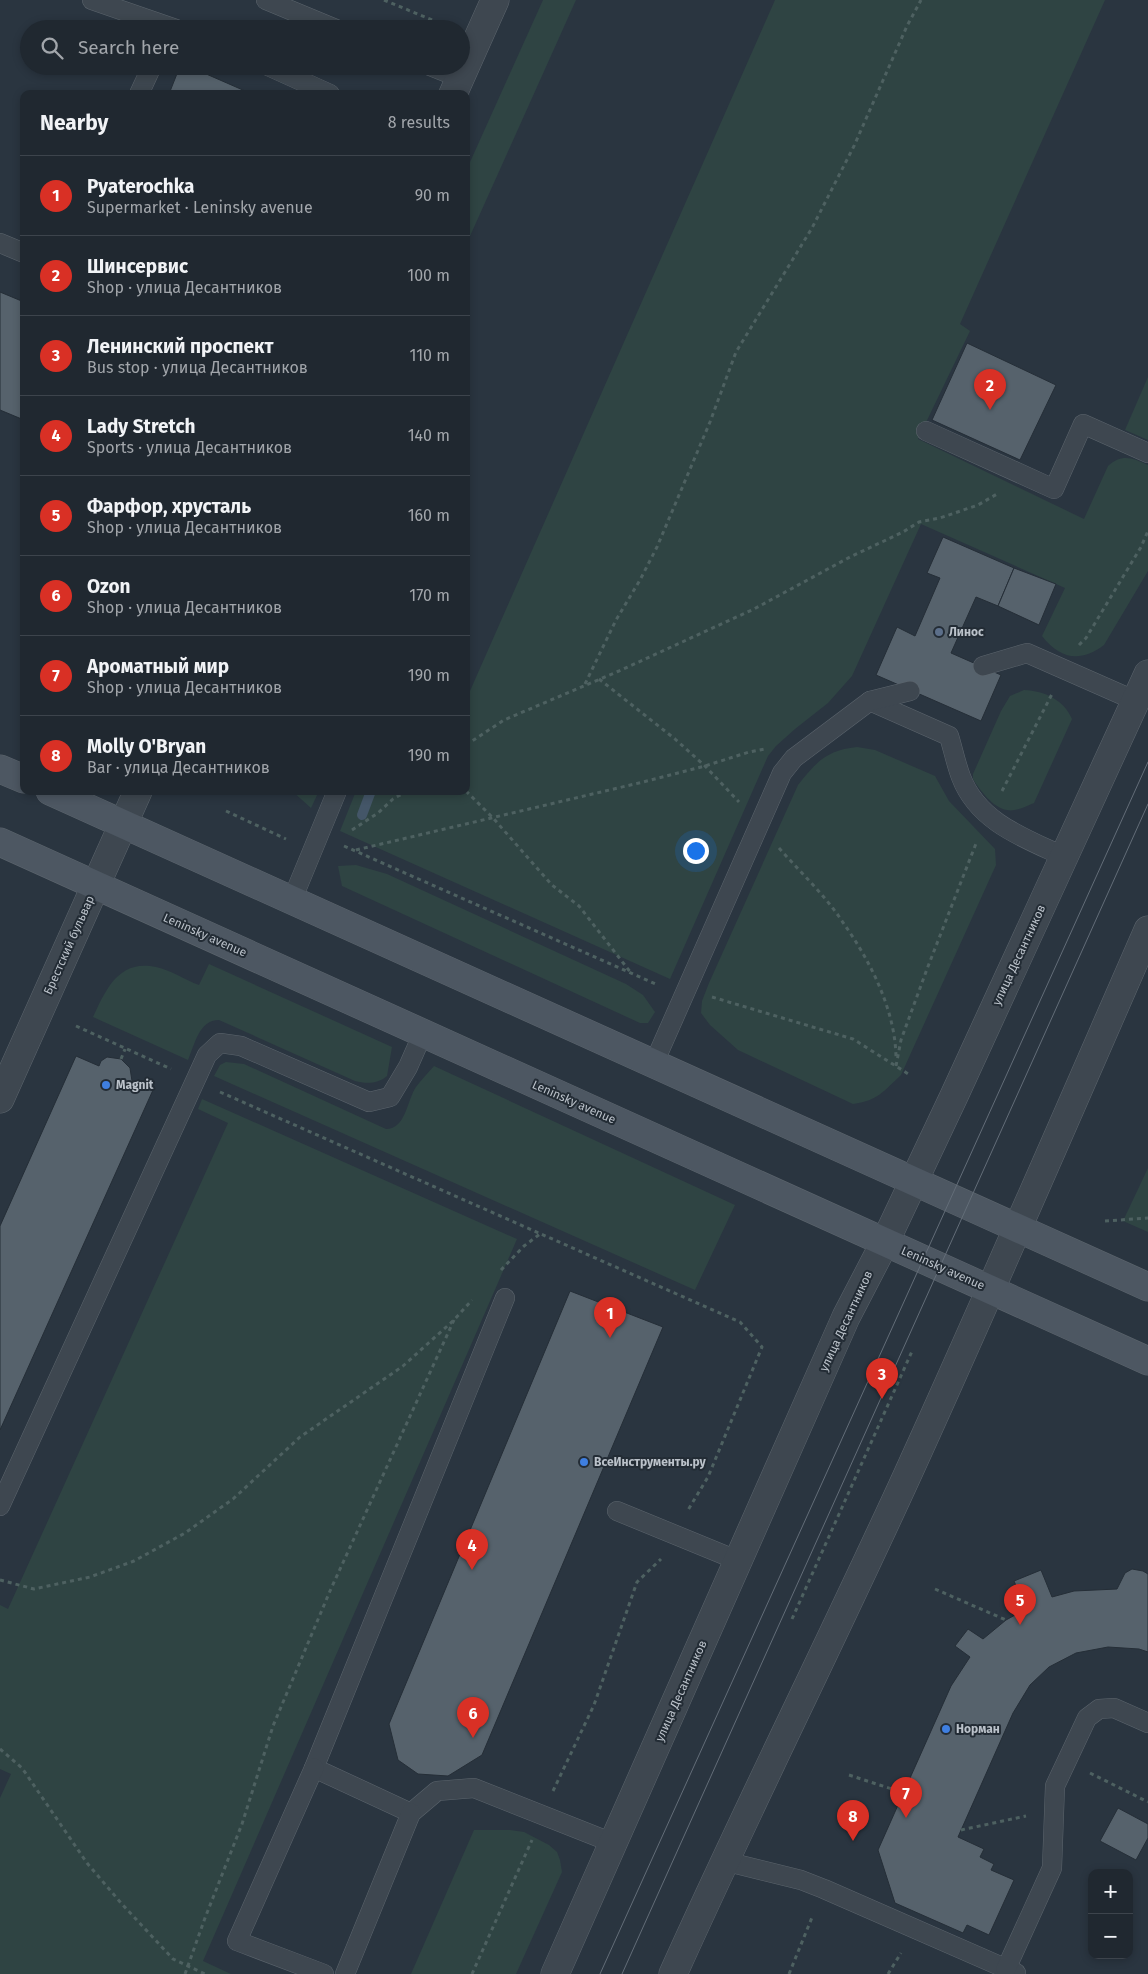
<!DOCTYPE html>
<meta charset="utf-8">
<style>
body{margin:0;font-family:"Fira Sans",sans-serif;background:#283038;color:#f1f3f6}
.controls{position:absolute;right:15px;bottom:15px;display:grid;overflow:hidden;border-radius:10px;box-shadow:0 2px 8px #0003}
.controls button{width:45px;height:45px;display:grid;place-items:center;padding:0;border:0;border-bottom:1px solid #3d444c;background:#202830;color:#f1f3f6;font:25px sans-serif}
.you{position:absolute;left:695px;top:850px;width:18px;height:18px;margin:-12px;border:4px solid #fff;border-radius:50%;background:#1a73e8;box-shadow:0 0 0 8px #1a73e833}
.badge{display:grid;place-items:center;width:32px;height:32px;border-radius:50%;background:#d93025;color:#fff;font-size:16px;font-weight:700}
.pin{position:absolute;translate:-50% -41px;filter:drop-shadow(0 1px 2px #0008)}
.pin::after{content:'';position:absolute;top:26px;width:18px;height:15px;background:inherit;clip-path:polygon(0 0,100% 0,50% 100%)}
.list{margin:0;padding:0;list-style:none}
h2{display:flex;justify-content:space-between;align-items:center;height:65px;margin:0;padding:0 20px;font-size:21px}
h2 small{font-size:16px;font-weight:400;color:#a2a6ab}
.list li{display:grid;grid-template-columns:32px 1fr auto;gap:15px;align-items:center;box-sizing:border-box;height:80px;padding:0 20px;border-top:1px solid #3d444c}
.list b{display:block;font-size:19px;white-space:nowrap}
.list p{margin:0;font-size:16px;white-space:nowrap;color:#a2a6ab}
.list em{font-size:16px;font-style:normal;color:#a2a6ab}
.icon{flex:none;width:28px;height:28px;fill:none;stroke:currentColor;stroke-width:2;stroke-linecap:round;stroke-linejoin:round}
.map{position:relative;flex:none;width:1148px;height:1974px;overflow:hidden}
.search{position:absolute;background:#202830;box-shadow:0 2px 8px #0003;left:20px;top:20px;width:450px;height:55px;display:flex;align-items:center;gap:12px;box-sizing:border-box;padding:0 18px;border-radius:28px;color:#a2a6ab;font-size:19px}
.panel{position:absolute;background:#202830;box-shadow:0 2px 8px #0003;left:20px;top:90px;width:450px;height:705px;border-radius:10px}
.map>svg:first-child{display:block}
.green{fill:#2f4443}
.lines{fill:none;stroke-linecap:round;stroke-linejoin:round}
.stream{stroke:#445668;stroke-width:10}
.building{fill:#56626c;stroke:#252e37}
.service-casing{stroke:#5c656d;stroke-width:20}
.minor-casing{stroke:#5c656d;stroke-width:29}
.tertiary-casing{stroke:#5c656d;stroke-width:29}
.secondary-casing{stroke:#5c656d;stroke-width:29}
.path{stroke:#4e6161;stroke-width:3;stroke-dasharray:4 4;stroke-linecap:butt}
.service{stroke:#3e4750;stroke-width:19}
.minor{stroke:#3e4750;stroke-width:28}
.tertiary{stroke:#3e4750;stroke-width:28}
.secondary{stroke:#4d5762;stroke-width:28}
.tram{stroke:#636d78;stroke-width:1}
.service-dot{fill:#5c6f8a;stroke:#232c35;stroke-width:2}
.shop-dot{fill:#3f7fe0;stroke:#232c35;stroke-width:2}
.labels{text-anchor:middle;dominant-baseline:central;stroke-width:4;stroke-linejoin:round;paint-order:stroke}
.poi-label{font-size:12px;font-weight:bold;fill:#bbc2ca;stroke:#232c35;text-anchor:start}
.street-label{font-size:12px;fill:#bbc2ca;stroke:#232c35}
</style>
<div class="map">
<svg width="1148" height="1974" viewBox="0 0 1148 1974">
<rect width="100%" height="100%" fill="#2a3540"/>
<!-- green -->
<g class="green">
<path d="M543 0H576L466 245V171Z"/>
<path d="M775 0H1105L960 324 970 331 918 439 1084 519 1108 466C1122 453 1133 458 1148 465V571L1104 645C1080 663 1060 659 1042 636L1065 588 921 524 852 676 828 703 795 729 776 746 768 756 670 979 340 831 356 791H466V700Z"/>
<path d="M1148 377V440L1125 430Z"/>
<path d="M1024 690C1045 691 1064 700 1072 719L1034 803C1026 806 1016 812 1007 810 993 808 980 790 973 779V774L1001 711 1010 696Z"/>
<path d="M857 747 875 750 935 776 949 801 995 849 996 865 901 1075C884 1091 877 1101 853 1104L738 1050 710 1025 701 1013 702 1001 709 983 798 785C816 762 827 750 857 747Z"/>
<path d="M292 791H319L311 808Z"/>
<path d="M356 865 387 874 626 984 643 995 655 1012 648 1023H640L342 886 338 866Z"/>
<path d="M209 964 392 1047 387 1076C378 1084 366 1084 355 1081L219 1020C199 1020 195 1044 188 1060L93 1017C106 989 119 959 156 967 171 970 185 980 199 985Z"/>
<path d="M226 1062 244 1064 386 1129C406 1129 407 1100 416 1087 421 1080 428 1073 434 1066L735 1205 695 1290 214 1076 220 1065Z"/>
<path d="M202 1099 517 1239 203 1961 231 1974H0V1798L11 1774 0 1769V1605L8 1609 228 1123 198 1109Z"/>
<path d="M1148 1168V1232L1123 1221Z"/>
<path d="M474 1830H510L524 1832 549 1845 557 1852 560 1860 562 1872 516 1974H411Z"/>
</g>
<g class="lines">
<!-- stream -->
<path class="stream" d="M362 815 371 791"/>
</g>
<!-- building -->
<g class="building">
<path d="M180 66H188L252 94H169Z"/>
<path d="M0 292 24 302V420L0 410Z"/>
<path d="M967 343 1056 385 1020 460 932 420Z"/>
<path d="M943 537 1014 568 998 606 976 597 951 653 1001 675 981 721 876 675 897 627 915 636 940 578 927 573Z"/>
<path d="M1014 568 1056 584 1039 625 998 606Z"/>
<path d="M76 1056 99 1066 101 1061 107 1057 121 1059 130 1068 132 1081 153 1090 0 1430V1226Z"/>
<path d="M570 1291 663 1327 482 1755 448 1776 418 1774 398 1760 389 1724Z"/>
<path d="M1132 1569 1143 1571 1148 1574V1652L1139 1649 1108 1647 1076 1653 1049 1667 1030 1685 1013 1713 958 1837 984 1849 980 1857 994 1864 991 1870 1014 1880 989 1935 967 1925 963 1933 895 1903 878 1850 951 1686 970 1657 955 1646 968 1629 983 1639 1006 1620 1026 1609 1014 1581 1041 1570 1052 1597 1074 1591 1117 1589 1125 1573Z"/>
<path d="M1118 1808 1148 1824V1838L1136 1860 1100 1841Z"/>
</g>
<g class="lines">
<!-- service casing -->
<g class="service-casing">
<g id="service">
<path d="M92 0 176 29"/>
<path d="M266 0 336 29"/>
<path d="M268 66 330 94"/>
<path d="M430 66 460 78"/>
<path d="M139 94 152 66"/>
<path d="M0 243 24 253"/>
<path d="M926 431 1054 489 1083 424 1148 453"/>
<path d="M983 666 1027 653 1136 701"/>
<path d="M870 701 949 736C953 749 956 764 961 777 978 822 1024 838 1065 857"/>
<path d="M292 900 337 791"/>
<path d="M654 1063 782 773 794 758 870 701 910 691"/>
<path d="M505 1298 314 1768 411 1813 437 1791 474 1788 613 1843"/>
<path d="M0 1506 207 1055 220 1043 241 1046 369 1102 390 1097 408 1067 423 1033"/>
<path d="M617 1511 739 1561"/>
<path d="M314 1768 237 1941 324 1974"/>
<path d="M724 1861 801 1880 824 1889 1016 1973"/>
<path d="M1006 1969 1052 1868 1055 1786 1087 1718 1099 1709 1114 1708 1148 1723"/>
<path d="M345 1974 411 1813"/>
</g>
</g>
<!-- minor casing -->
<g class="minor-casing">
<g id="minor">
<path d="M453 94 495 0"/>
<path d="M0 1099 138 791"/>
</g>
</g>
<!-- tertiary casing -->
<g class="tertiary-casing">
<g id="tertiary">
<path d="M555 1974 846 1317 885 1242 954 1096 1148 674"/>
<path d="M673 1974C748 1807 830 1644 906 1478 989 1296 1068 1113 1148 930"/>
</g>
</g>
<!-- secondary casing -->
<g class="secondary-casing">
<g id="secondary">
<path d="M0 769 24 779"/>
<path d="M50 791 1148 1287"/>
<path d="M0 842 1148 1361"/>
</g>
</g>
<!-- path -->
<g class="path">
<path d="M384 0 432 20"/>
<path d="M1079 645 1086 638 1141 547 1148 531"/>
<path d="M599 679 675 739 705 766 739 802"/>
<path d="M585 684 616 620 640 580 657 547 710 422 736 352 812 228 854 146 907 26 921 0"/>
<path d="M466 745 504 720 619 671 754 609 850 557 903 532 919 522 940 518 978 505 997 494"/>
<path d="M466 791 493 818 552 885 579 906 631 973"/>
<path d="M1002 791 1052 694"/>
<path d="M226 811 286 839"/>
<path d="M352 830 378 813 393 799 407 791"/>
<path d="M344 846 658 985"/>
<path d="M779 848C801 873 826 896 844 924 871 962 896 1012 896 1059"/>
<path d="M356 850 639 783 705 766 749 752 765 749"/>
<path d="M712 997 853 1039 910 1075"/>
<path d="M76 1026 171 1069"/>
<path d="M121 1059 125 1049"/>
<path d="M896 1066 901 1040 927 969 977 841"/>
<path d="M220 1092 740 1322 762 1347 708 1477 688 1510"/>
<path d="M1105 1221 1148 1218"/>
<path d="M501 1270 524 1246 540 1234"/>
<path d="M0 1580 34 1589 90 1577 134 1561 185 1533 233 1499 300 1437 403 1366 454 1320 472 1300"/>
<path d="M935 1589 1006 1620"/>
<path d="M792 1619 913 1349"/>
<path d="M0 1749 22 1768 87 1863 121 1903 173 1959 205 1974"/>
<path d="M1090 1773 1148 1802"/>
<path d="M849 1775 904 1793"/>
<path d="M553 1791 594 1705 637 1582 661 1559"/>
<path d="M961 1830 1026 1816"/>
<path d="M185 1974 205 1918 242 1824 273 1726 330 1591 454 1320"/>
<path d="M472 1974 532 1840"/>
<path d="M789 1974 813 1915"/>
<path d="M888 1974 901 1953"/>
</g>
<!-- service -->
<use href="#service" class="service"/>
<!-- minor -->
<use href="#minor" class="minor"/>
<!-- tertiary -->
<use href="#tertiary" class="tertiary"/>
<!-- secondary -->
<use href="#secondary" class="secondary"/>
<!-- tram -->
<g class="tram">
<path d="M600 1974 1148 762"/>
<path d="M622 1974 1148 804"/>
</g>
</g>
<!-- markers -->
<circle class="service-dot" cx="939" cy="632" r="5"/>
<g class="shop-dot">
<circle cx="106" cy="1085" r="5"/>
<circle cx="584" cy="1462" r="5"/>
<circle cx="946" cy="1729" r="5"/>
</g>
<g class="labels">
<!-- poi labels -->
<g class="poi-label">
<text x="949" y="632">Линос</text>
<text x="116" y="1085">Magnit</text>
<text x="594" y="1462">ВсеИнструменты.ру</text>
<text x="956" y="1729">Норман</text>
</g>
<!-- street labels -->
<g class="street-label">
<text transform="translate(205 935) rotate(24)">Leninsky avenue</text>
<text transform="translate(69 945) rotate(-66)">Брестский бульвар</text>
<text transform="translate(1019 955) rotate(-65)">улица Десантников</text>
<text transform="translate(574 1102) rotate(24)">Leninsky avenue</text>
<text transform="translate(943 1268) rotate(24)">Leninsky avenue</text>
<text transform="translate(846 1321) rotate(-65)">улица Десантников</text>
<text transform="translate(681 1691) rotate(-66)">улица Десантников</text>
</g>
</g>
</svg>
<div class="controls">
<button>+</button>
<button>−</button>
</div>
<div class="you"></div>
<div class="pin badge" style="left:610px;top:1338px">1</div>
<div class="pin badge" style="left:990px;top:410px">2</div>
<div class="pin badge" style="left:882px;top:1399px">3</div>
<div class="pin badge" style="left:472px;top:1570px">4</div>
<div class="pin badge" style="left:1020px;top:1625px">5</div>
<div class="pin badge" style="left:473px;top:1738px">6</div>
<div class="pin badge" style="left:906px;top:1818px">7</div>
<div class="pin badge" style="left:853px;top:1841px">8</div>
<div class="search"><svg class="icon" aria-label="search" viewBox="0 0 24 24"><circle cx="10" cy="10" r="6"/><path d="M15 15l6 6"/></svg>Search here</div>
<section class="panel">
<h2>Nearby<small>8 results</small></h2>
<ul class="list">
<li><span class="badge">1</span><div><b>Pyaterochka</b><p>Supermarket · Leninsky avenue</p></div><em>90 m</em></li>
<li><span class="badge">2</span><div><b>Шинсервис</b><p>Shop · улица Десантников</p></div><em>100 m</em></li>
<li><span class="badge">3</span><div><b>Ленинский проспект</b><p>Bus stop · улица Десантников</p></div><em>110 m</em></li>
<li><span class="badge">4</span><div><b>Lady Stretch</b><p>Sports · улица Десантников</p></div><em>140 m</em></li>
<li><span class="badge">5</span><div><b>Фарфор, хрусталь</b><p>Shop · улица Десантников</p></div><em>160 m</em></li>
<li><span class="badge">6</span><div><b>Ozon</b><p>Shop · улица Десантников</p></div><em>170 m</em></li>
<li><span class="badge">7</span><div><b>Ароматный мир</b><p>Shop · улица Десантников</p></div><em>190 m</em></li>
<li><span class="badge">8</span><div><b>Molly O'Bryan</b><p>Bar · улица Десантников</p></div><em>190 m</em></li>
</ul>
</section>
</div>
